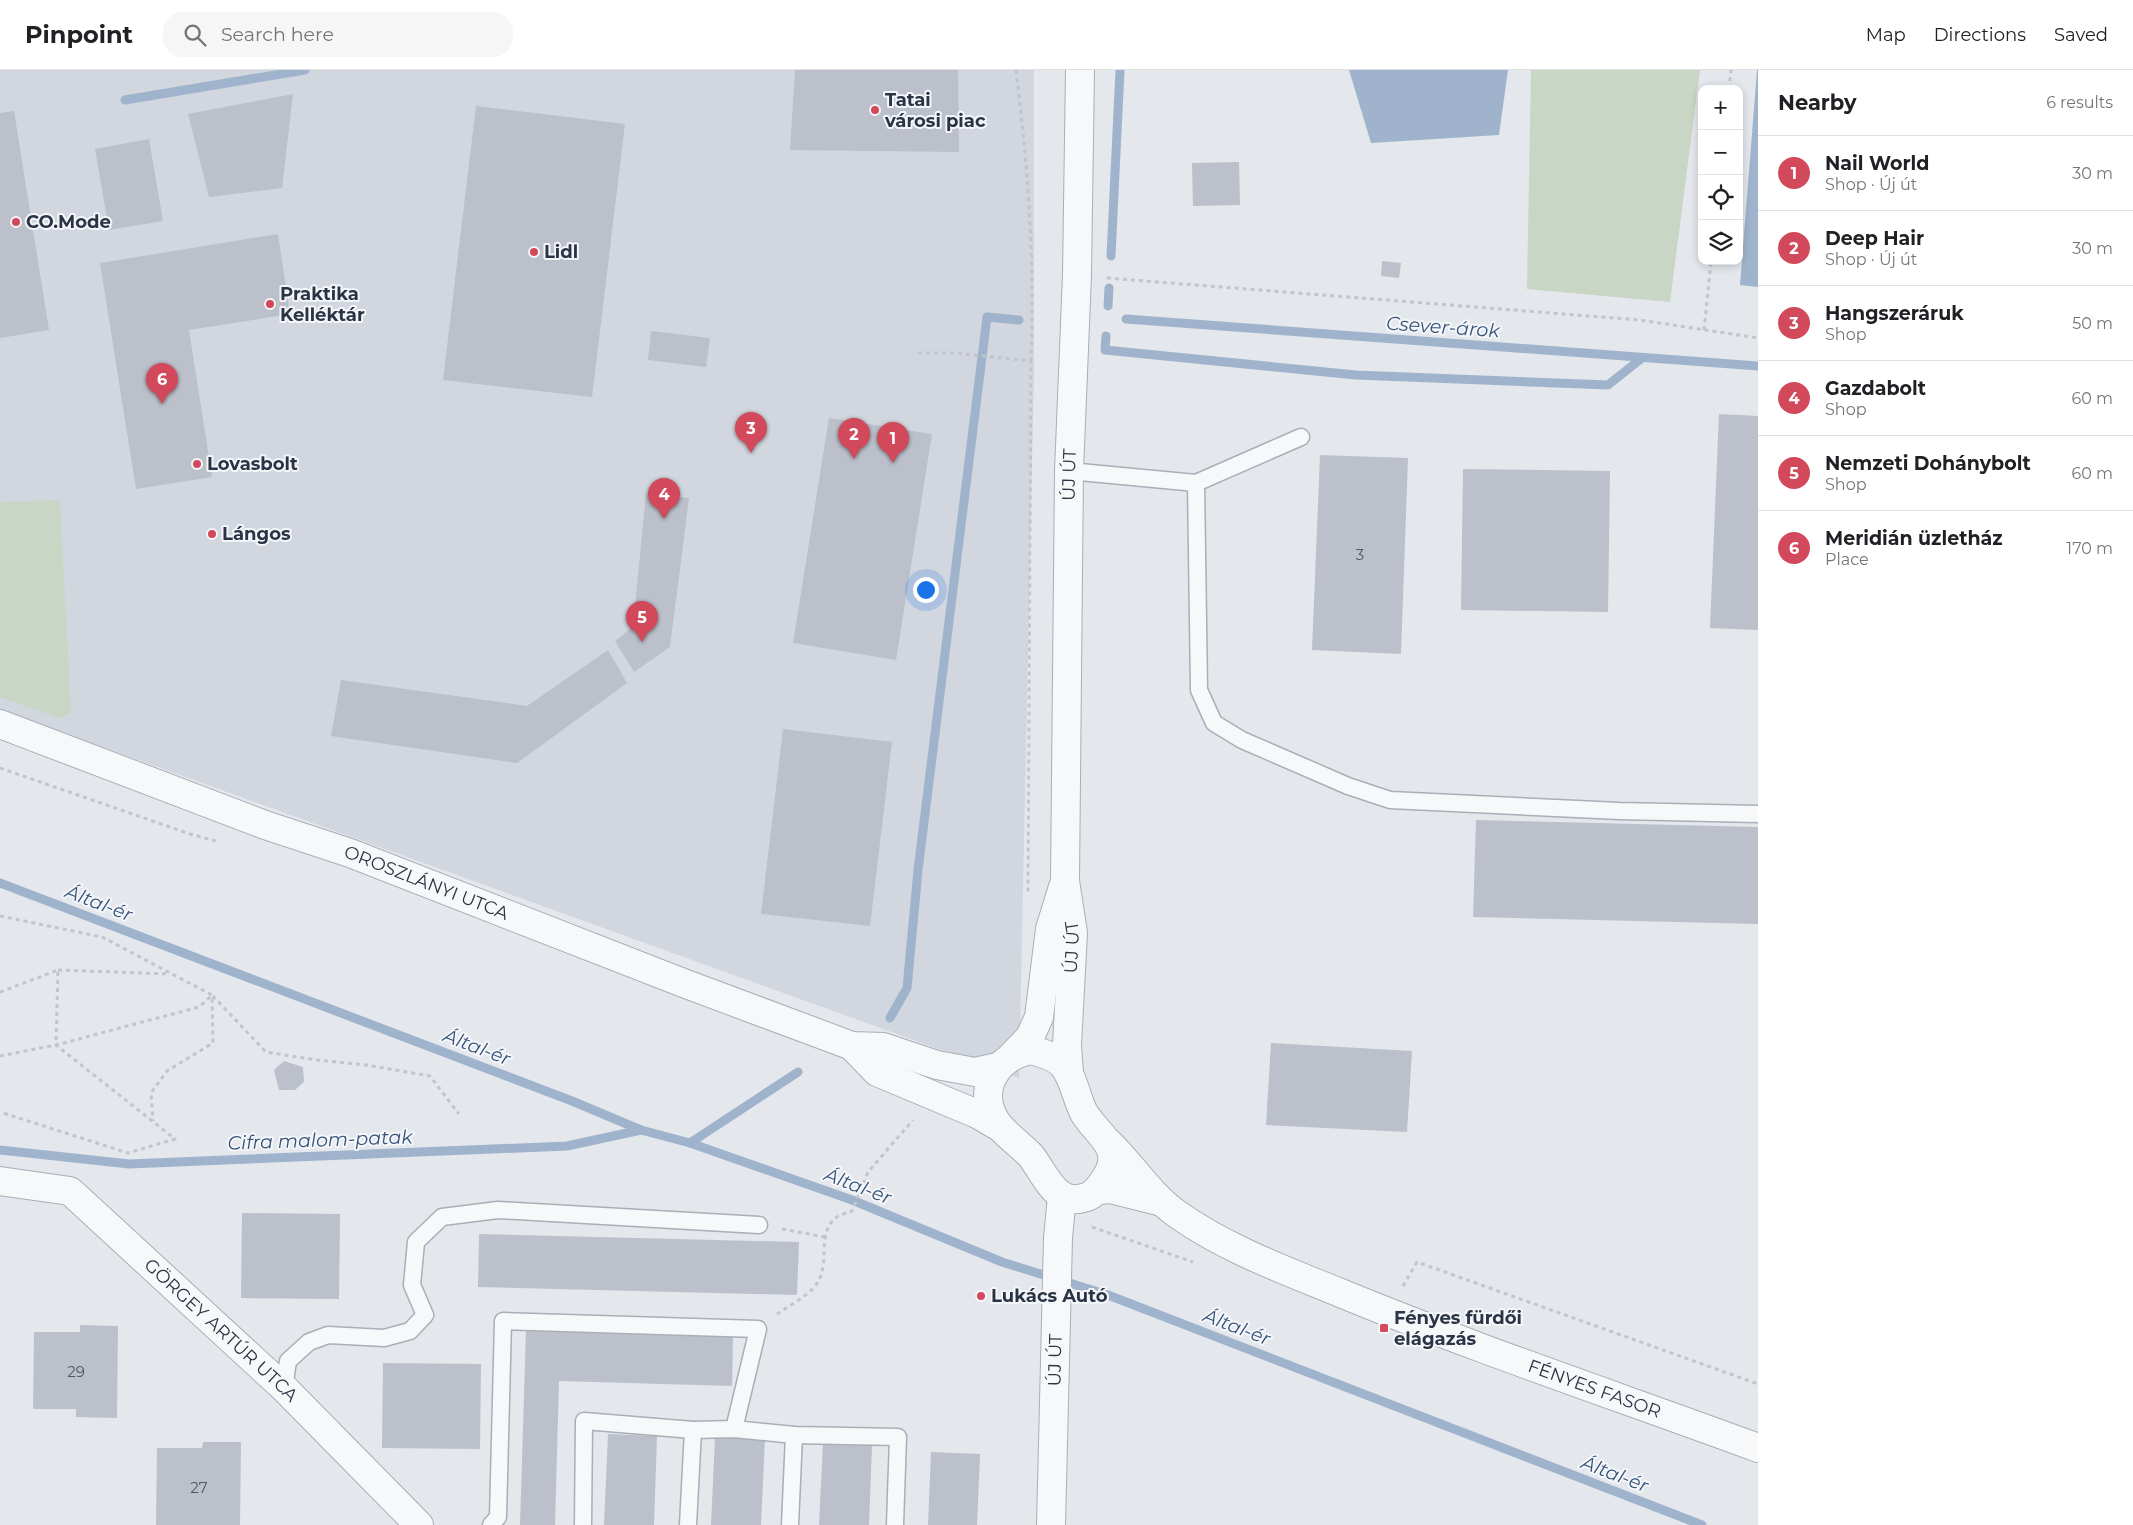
<!DOCTYPE html>
<meta charset="utf-8">
<style>
body{margin:0;font-family:Montserrat,sans-serif;background:#f6f6f6;color:#202124}
.controls{position:absolute;right:15px;top:15px;display:grid;overflow:hidden;border-radius:10px;box-shadow:0 2px 8px #0003}
.controls button{width:45px;height:45px;display:grid;place-items:center;padding:0;border:0;border-bottom:1px solid #e0e0e0;background:#fff;color:#202124;font:25px sans-serif}
.you{position:absolute;left:925px;top:519px;width:18px;height:18px;margin:-12px;border:4px solid #fff;border-radius:50%;background:#1a73e8;box-shadow:0 0 0 8px #1a73e833}
.badge{display:grid;place-items:center;width:32px;height:32px;border-radius:50%;background:#d1495b;color:#fff;font-size:16px;font-weight:700}
.pin{position:absolute;translate:-50% -41px;filter:drop-shadow(0 1px 2px #0008)}
.pin::after{content:'';position:absolute;top:26px;width:18px;height:15px;background:inherit;clip-path:polygon(0 0,100% 0,50% 100%)}
.list{margin:0;padding:0;list-style:none}
h2{display:flex;justify-content:space-between;align-items:center;height:65px;margin:0;padding:0 20px;font-size:21px}
h2 small{font-size:16px;font-weight:400;color:#757577}
.list li{display:grid;grid-template-columns:32px 1fr auto;gap:15px;align-items:center;box-sizing:border-box;height:75px;padding:0 20px;border-top:1px solid #e0e0e0}
.list b{display:block;font-size:19px;white-space:nowrap}
.list p{margin:0;font-size:16px;white-space:nowrap;color:#757577}
.list em{font-size:16px;font-style:normal;color:#757577}
.icon{flex:none;width:28px;height:28px;fill:none;stroke:currentColor;stroke-width:2;stroke-linecap:round;stroke-linejoin:round}
.map{position:relative;flex:none;width:1758px;height:1455px;overflow:hidden}
header{display:flex;align-items:center;gap:30px;box-sizing:border-box;height:70px;padding:0 25px;background:#fff;border-bottom:1px solid #e0e0e0}
header strong{font-size:24px}
nav{display:flex;gap:28px;margin-inline-start:auto;font-size:18px}
.search{width:350px;height:45px;background:#f6f6f6;display:flex;align-items:center;gap:12px;box-sizing:border-box;padding:0 18px;border-radius:20px;color:#757577;font-size:19px}
main{display:flex}
aside{flex:1;background:#fff}
.map>svg:first-child{display:block}
.built{fill:#d2d6de}
.green{fill:#c9d6c5}
.water{fill:#9fb4cc}
.lines{fill:none;stroke-linecap:round;stroke-linejoin:round}
.stream{stroke:#9fb4cc;stroke-width:9}
.building{fill:#bbc0ca}
.service-casing{stroke:#a9aeb7;stroke-width:19}
.minor-casing{stroke:#a9aeb7;stroke-width:30}
.path{stroke:#c2c5cb;stroke-width:3;stroke-dasharray:4 4;stroke-linecap:butt}
.service{stroke:#f7f8fa;stroke-width:16}
.minor{stroke:#f7f8fa;stroke-width:28}
.poi-dot{fill:#d1495b;stroke:#f4f6f9;stroke-width:2}
.labels{text-anchor:middle;dominant-baseline:central;stroke-width:4;stroke-linejoin:round;paint-order:stroke}
.number-label{font-size:15px;fill:#4f5766}
.poi-label{font-size:18px;font-weight:bold;fill:#2b3445;stroke:#f4f6f9;text-anchor:start}
.street-label{font-size:18px;fill:#2b3445;stroke:#f4f6f9}
.water-label{font-size:19px;font-style:italic;fill:#34527a;stroke:#f4f6f9}
</style>
<header>
<strong>Pinpoint</strong>
<div class="search"><svg class="icon" aria-label="search" viewBox="0 0 24 24"><circle cx="10" cy="10" r="6"/><path d="M15 15l6 6"/></svg>Search here</div>
<nav><a>Map</a><a>Directions</a><a>Saved</a></nav>
</header>
<main>
<div class="map">
<svg width="1758" height="1455" viewBox="0 0 1758 1455">
<rect width="100%" height="100%" fill="#e4e7ec"/>
<!-- built -->
<path class="built" d="M0 0H1034V300L1019 1008 0 640Z"/>
<!-- green -->
<g class="green">
<path d="M1531 0H1700L1670 232 1527 219Z"/>
<path d="M60 430 71 643 59 648 0 627V432Z"/>
</g>
<!-- water -->
<g class="water">
<path d="M1349 0H1508L1499 65 1371 73Z"/>
<path d="M1757 0H1758V217L1740 215Z"/>
</g>
<g class="lines">
<!-- stream -->
<g class="stream">
<path d="M125 30 305 0"/>
<path d="M1111 186 1120 0"/>
<path d="M1108 236 1109 218"/>
<path d="M1126 249 1758 296"/>
<path d="M1106 266 1105 280 1356 305 1608 315 1642 288"/>
<path d="M0 813 572 1031 641 1060 690 1073 852 1130 1002 1192 1108 1225 1702 1455"/>
<path d="M890 948 907 918 918 800 987 247 1019 250"/>
<path d="M690 1073 798 1002"/>
<path d="M0 1080 129 1094 567 1076 641 1060"/>
</g>
</g>
<!-- building -->
<g class="building">
<path d="M795 0H958L959 82 790 80Z"/>
<path d="M293 24 282 118 209 127 188 44Z"/>
<path d="M476 36 625 54 592 327 443 310Z"/>
<path d="M14 41 49 260 0 268V43Z"/>
<path d="M149 69 163 151 109 160 95 79Z"/>
<path d="M1239 92 1240 135 1193 136 1192 93Z"/>
<path d="M278 164 290 244 189 260 212 407 136 419 100 193Z"/>
<path d="M1382 191 1401 193 1399 208 1381 206Z"/>
<path d="M651 261 710 268 706 297 648 290Z"/>
<path d="M1719 344 1758 346V560L1710 558Z"/>
<path d="M829 348 932 364 896 590 793 573Z"/>
<path d="M1320 385 1408 388 1401 584 1312 580Z"/>
<path d="M1463 399 1610 401 1608 542 1461 540Z"/>
<path d="M646 424 689 428 670 577 634 602 615 571 633 557Z"/>
<path d="M608 580 627 613 517 693 331 666 341 610 527 636Z"/>
<path d="M783 659 892 672 870 856 761 844Z"/>
<path d="M1476 750 1758 757V854L1473 847Z"/>
<path d="M1271 973 1412 981 1407 1062 1266 1055Z"/>
<path d="M284 991 303 997 304 1012 295 1020H279L274 1000Z"/>
<path d="M242 1143 340 1144 339 1229 241 1228Z"/>
<path d="M479 1164 799 1172 797 1225 478 1217Z"/>
<path d="M80 1255 118 1256 117 1348 76 1347V1339H33L34 1262H80Z"/>
<path d="M526 1261 733 1267 732 1316 559 1311 555 1455H520Z"/>
<path d="M383 1293 481 1294 480 1379 382 1378Z"/>
<path d="M608 1364 657 1366 654 1455H604Z"/>
<path d="M715 1367 765 1369 761 1455H711Z"/>
<path d="M203 1372H241L240 1455H156L157 1378H202Z"/>
<path d="M823 1373 872 1375 869 1455H819Z"/>
<path d="M931 1382 980 1384 977 1455H928Z"/>
</g>
<g class="lines">
<!-- service casing -->
<g class="service-casing">
<g id="service">
<path d="M1069 401 1196 413 1301 367"/>
<path d="M1196 413 1199 620 1214 653 1242 670 1348 716 1390 730 1619 741 1758 744"/>
<path d="M284 1318 288 1291 309 1272 328 1265 384 1268 410 1261 425 1245 412 1215 416 1172 442 1147 498 1140 759 1155"/>
<path d="M491 1455 498 1447 503 1251 758 1259 734 1359"/>
<path d="M583 1455 584 1351 693 1360 734 1359 794 1365 898 1367 895 1455"/>
<path d="M688 1455 693 1360"/>
<path d="M790 1455 794 1365"/>
</g>
</g>
<!-- minor casing -->
<g class="minor-casing">
<g id="minor">
<path id="s1" d="M0 654 265 755 350 783 686 914 852 976 883 977 937 995 975 1002 998 997"/>
<path d="M852 976 877 1002 977 1044 1001 1058"/>
<path d="M1031 980C1042 983 1054 986 1062 994 1074 1007 1076 1028 1084 1043 1099 1067 1127 1079 1103 1112 1098 1119 1092 1127 1083 1128 1076 1130 1068 1130 1061 1125 1048 1116 1041 1099 1031 1086 1019 1073 1002 1063 994 1048 977 1016 999 986 1031 980Z"/>
<path d="M1011 987 1030 967 1039 947 1050 859 1063 817"/>
<path id="s2" d="M1069 1003 1067 975 1073 863 1065 811 1069 401 1077 205 1080 0"/>
<path id="s3" d="M1109 1073C1132 1095 1150 1125 1177 1144 1226 1179 1287 1201 1343 1224 1479 1280 1620 1327 1758 1378"/>
<path id="s4" d="M0 1111 70 1121 284 1318 419 1455"/>
<path d="M1097 1120 1110 1119 1162 1132"/>
<path id="s5" d="M1051 1455 1058 1168 1062 1126"/>
</g>
</g>
<!-- path -->
<g class="path">
<path d="M1016 0C1028 97 1035 193 1031 291"/>
<path d="M1729 19 1731 0"/>
<path d="M1107 208 1640 250 1758 268"/>
<path d="M1704 260 1711 191"/>
<path d="M918 283H955L1031 291 1028 824"/>
<path d="M0 698 190 764 220 772"/>
<path d="M0 846 102 867 212 925 213 973 167 1001 151 1023 153 1051"/>
<path d="M58 900 170 904"/>
<path d="M0 922 58 900 56 975 175 1069 128 1083 0 1042"/>
<path d="M0 986 56 975 199 937 212 925 266 982 317 990 366 995 430 1006 459 1044"/>
<path d="M1092 1157 1193 1192"/>
<path d="M782 1159 825 1167"/>
<path d="M1403 1216 1417 1192 1758 1314"/>
<path d="M777 1244C789 1236 806 1227 815 1216 832 1197 815 1162 837 1147 841 1144 848 1143 852 1141L868 1102 913 1050"/>
</g>
<!-- service -->
<use href="#service" class="service"/>
<!-- minor -->
<use href="#minor" class="minor"/>
</g>
<!-- markers -->
<g class="poi-dot">
<circle cx="875" cy="40" r="5"/>
<circle cx="16" cy="152" r="5"/>
<circle cx="534" cy="182" r="5"/>
<circle cx="270" cy="234" r="5"/>
<circle cx="197" cy="394" r="5"/>
<circle cx="212" cy="464" r="5"/>
<circle cx="981" cy="1226" r="5"/>
<rect x="1379" y="1253" width="10" height="10" rx="2.5"/>
</g>
<g class="labels">
<!-- number labels -->
<g class="number-label">
<text x="1360" y="484">3</text>
<text x="76" y="1301">29</text>
<text x="199" y="1417">27</text>
</g>
<!-- poi labels -->
<g class="poi-label">
<text x="885" y="30">Tatai<tspan x="885" dy="21">városi piac</tspan></text>
<text x="26" y="152">CO.Mode</text>
<text x="544" y="182">Lidl</text>
<text x="280" y="224">Praktika<tspan x="280" dy="21">Kelléktár</tspan></text>
<text x="207" y="394">Lovasbolt</text>
<text x="222" y="464">Lángos</text>
<text x="991" y="1226">Lukács Autó</text>
<text x="1394" y="1248">Fényes fürdői<tspan x="1394" dy="21">elágazás</tspan></text>
</g>
<!-- street labels -->
<g class="street-label">
<text stroke="none"><textPath href="#s2" startOffset="599">ÚJ ÚT</textPath></text>
<text stroke="none"><textPath href="#s1" startOffset="455">OROSZLÁNYI UTCA</textPath></text>
<text stroke="none"><textPath href="#s2" startOffset="126">ÚJ ÚT</textPath></text>
<text stroke="none"><textPath href="#s4" startOffset="276">GÖRGEY ARTÚR UTCA</textPath></text>
<text stroke="none"><textPath href="#s5" startOffset="165">ÚJ ÚT</textPath></text>
<text stroke="none"><textPath href="#s3" startOffset="552">FÉNYES FASOR</textPath></text>
</g>
<!-- water labels -->
<g class="water-label">
<text transform="translate(1443 257) rotate(4)">Csever-árok</text>
<text transform="translate(99 833) rotate(21)">Által-ér</text>
<text transform="translate(477 977) rotate(21)">Által-ér</text>
<text transform="translate(320 1070) rotate(-2)">Cifra malom-patak</text>
<text transform="translate(858 1116) rotate(21)">Által-ér</text>
<text transform="translate(1237 1257) rotate(21)">Által-ér</text>
<text transform="translate(1615 1404) rotate(21)">Által-ér</text>
</g>
</g>
</svg>
<div class="controls">
<button>+</button>
<button>−</button>
<button><svg class="icon" aria-label="locate" viewBox="0 0 24 24"><circle cx="12" cy="12" r="6"/><path d="M12 2v4M12 18v4M2 12h4M18 12h4"/></svg></button>
<button><svg class="icon" aria-label="layers" viewBox="0 0 24 24"><path d="M12 4l9 5-9 5-9-5zM3 14l9 5 9-5"/></svg></button>
</div>
<div class="you"></div>
<div class="pin badge" style="left:893px;top:393px">1</div>
<div class="pin badge" style="left:854px;top:389px">2</div>
<div class="pin badge" style="left:751px;top:383px">3</div>
<div class="pin badge" style="left:664px;top:449px">4</div>
<div class="pin badge" style="left:642px;top:572px">5</div>
<div class="pin badge" style="left:162px;top:334px">6</div>
</div>
<aside>
<h2>Nearby<small>6 results</small></h2>
<ul class="list">
<li><span class="badge">1</span><div><b>Nail World</b><p>Shop · Új út</p></div><em>30 m</em></li>
<li><span class="badge">2</span><div><b>Deep Hair</b><p>Shop · Új út</p></div><em>30 m</em></li>
<li><span class="badge">3</span><div><b>Hangszeráruk</b><p>Shop</p></div><em>50 m</em></li>
<li><span class="badge">4</span><div><b>Gazdabolt</b><p>Shop</p></div><em>60 m</em></li>
<li><span class="badge">5</span><div><b>Nemzeti Dohánybolt</b><p>Shop</p></div><em>60 m</em></li>
<li><span class="badge">6</span><div><b>Meridián üzletház</b><p>Place</p></div><em>170 m</em></li>
</ul>
</aside>
</main>
